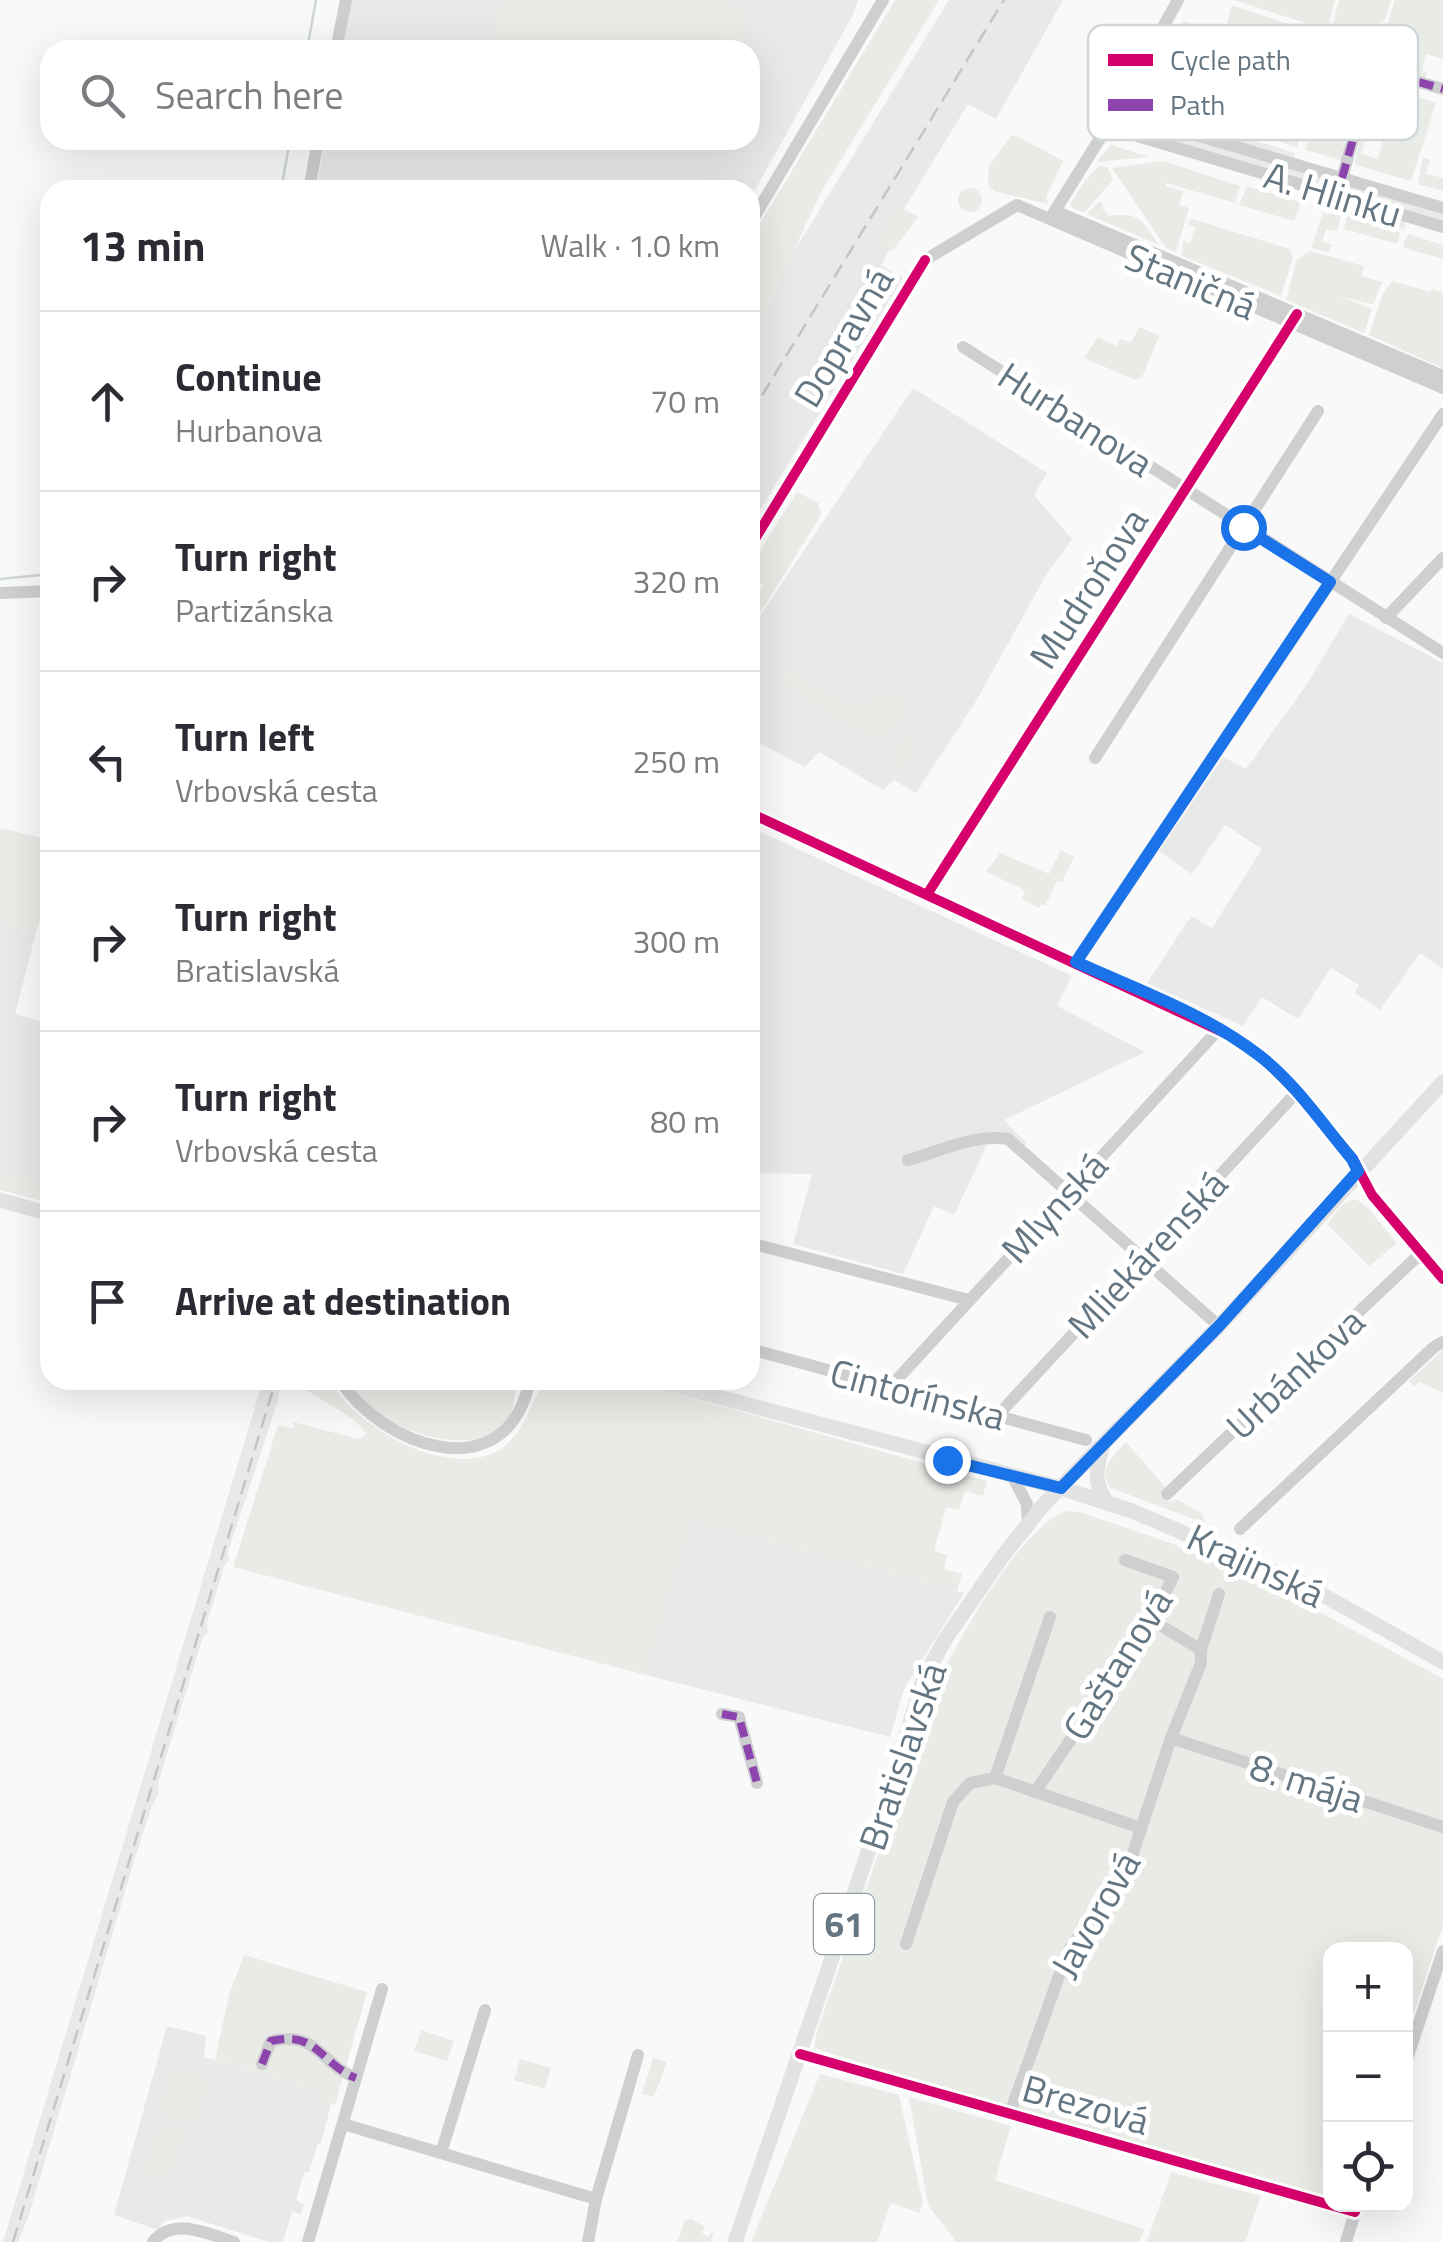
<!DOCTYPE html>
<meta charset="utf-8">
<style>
body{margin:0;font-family:"Titillium Web",sans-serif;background:#f2f2f3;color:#2b2b33}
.controls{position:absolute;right:30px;bottom:30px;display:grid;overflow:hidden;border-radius:20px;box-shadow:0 10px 40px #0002}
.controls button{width:90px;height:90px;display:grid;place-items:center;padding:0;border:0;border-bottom:2px solid #e1e1e2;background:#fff;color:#2b2b33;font:50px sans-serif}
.stop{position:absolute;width:30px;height:30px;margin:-22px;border:8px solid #1a73e8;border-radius:50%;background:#fff}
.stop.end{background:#1a73e8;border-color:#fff;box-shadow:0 2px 10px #0008}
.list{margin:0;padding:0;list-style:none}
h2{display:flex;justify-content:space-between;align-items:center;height:130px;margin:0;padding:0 40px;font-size:42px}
h2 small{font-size:32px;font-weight:400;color:#7c7c81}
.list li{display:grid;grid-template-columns:65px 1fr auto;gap:30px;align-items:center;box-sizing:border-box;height:180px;padding:0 40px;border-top:2px solid #e1e1e2}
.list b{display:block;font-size:38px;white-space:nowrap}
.list p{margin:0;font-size:32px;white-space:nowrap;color:#7c7c81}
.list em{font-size:32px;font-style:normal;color:#7c7c81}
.icon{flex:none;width:55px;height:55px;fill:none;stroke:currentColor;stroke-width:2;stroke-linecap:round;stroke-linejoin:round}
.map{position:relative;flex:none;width:1443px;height:2242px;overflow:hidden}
.search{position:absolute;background:#fff;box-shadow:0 10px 40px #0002;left:40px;top:40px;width:720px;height:110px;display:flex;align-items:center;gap:25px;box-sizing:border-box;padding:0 35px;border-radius:30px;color:#7c7c81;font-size:38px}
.panel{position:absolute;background:#fff;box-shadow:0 10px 40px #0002;left:40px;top:180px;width:720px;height:1210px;border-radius:30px}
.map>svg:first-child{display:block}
.built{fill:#e8e9e9}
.green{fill:#e8ebe6}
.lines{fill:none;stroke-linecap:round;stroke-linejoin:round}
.stream{stroke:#ced6d9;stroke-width:2.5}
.minor{stroke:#cecfd0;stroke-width:12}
.major{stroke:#e1e2e2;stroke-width:15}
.rail{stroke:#c3c5c6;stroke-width:2.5;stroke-dasharray:15 8;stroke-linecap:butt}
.quiet{stroke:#8e44ad;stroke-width:8;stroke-dasharray:15 8;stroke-linecap:butt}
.cycleway-casing{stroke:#fff;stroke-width:16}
.cycleway{stroke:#d6006c;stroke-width:10}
.route{stroke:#1a73e8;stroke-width:12}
.labels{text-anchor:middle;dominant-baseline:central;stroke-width:10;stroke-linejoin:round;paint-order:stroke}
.shield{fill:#fff;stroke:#939fa8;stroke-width:2.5}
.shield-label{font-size:35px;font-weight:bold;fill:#657683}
.street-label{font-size:38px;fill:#657683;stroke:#fff}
.key{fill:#fff;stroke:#d1d6da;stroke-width:2.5}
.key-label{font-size:28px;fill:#657683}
</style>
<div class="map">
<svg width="1443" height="2242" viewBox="0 0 1443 2242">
<rect width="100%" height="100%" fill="#f9f9f9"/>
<!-- built -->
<g class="built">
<path d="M351 0H858L854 13 750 199V190H316L325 140H750V50H342Z"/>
<path d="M949 0H1063L996 119 968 104 904 209 899 206 890 249 881 265 903 278 750 526V337L796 248Z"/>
<path d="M913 388 1047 473 1034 495 1072 539 1045 577 976 701 916 793 894 780 883 790 819 752 805 767 750 738V729L759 710 750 704V631Z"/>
<path d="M1349 614 1443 663V969L1420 953 1380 1010 1355 993 1359 985 1331 968 1298 1019 1262 997 1243 1026 1147 983 1191 916 1212 928 1262 849 1225 825 1192 874 1159 851 1223 757 1246 769 1307 684Z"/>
<path d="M750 827 1072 976 1057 1006 1145 1052 1004 1120 1027 1143 1020 1151 1012 1145 989 1141 954 1215 934 1206 903 1274 793 1244 812 1174 750 1173Z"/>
<path d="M0 922 36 932 15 1014 50 1024V1183L0 1170Z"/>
<path d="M263 1380H281L278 1401 228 1552 229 1561 225 1564 207 1623 208 1633 203 1637 158 1783 159 1793 151 1808 132 1868 29 2215 18 2242H3Z"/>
<path d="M691 1522 964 1593 904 1689 890 1737 646 1675Z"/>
<path d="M167 2026 206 2036 204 2057 320 2093 318 2100 331 2104 321 2143H318L309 2172H304L296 2200 304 2204 301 2214 292 2212 283 2242H269L187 2216 164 2221 158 2230 114 2215Z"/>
</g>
<!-- green -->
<g class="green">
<path d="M500 0H709L749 5 743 50H491Z"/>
<path d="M895 0H939L820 194 768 307 750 337V240Z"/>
<path d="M1234 0H1335L1327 30Z"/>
<path d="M1339 0H1391L1385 19 1336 51 1327 49Z"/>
<path d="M1395 0H1443V59L1426 54 1422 71 1427 73 1425 80 1375 66Z"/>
<path d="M1234 6 1323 35 1322 48 1311 47 1308 59 1225 34 1231 7Z"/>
<path d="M1183 21 1199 26 1192 49 1209 54 1211 49 1212 55 1207 58 1172 47Z"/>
<path d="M1384 24 1373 61 1340 52Z"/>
<path d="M1210 62 1302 90 1300 100 1285 96 1277 124 1302 132 1297 147 1155 104 1153 98Z"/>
<path d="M1398 91 1436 103 1411 181 1356 165 1355 162 1360 139 1365 140 1361 154 1378 159Z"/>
<path d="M1336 108 1349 111 1340 141 1348 144 1341 160 1305 150 1310 135 1327 139Z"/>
<path d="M1135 123 1337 183V186L1332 189 1136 129Z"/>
<path d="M1198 123 1295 153 1294 158 1181 125Z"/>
<path d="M1011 136H1017L1063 161 1046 197 1048 204 996 192 988 185 989 166Z"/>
<path d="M1111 145 1149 157 1096 162Z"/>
<path d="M1423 158 1430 160 1426 174 1443 178V191L1418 184Z"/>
<path d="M1163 161 1240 186 1235 203 1166 183V186L1183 191 1179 205 1189 208 1176 252 1166 248 1112 168Z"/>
<path d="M1099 166 1107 167 1113 180 1084 213 1072 208 1070 204 1084 182Z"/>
<path d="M1247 186 1301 202 1294 221 1239 205Z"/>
<path d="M1346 186 1443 214V222L1344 191Z"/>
<circle cx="970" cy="200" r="12"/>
<path d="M1099 202 1103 203V210L1109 216C1140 212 1142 220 1159 245L1087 214Z"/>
<path d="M1347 204 1406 221 1404 229 1345 211Z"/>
<path d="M899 206 918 217 892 251 877 242Z"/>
<path d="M1324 209V213L1332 215 1333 212 1341 216 1337 231 1326 229 1322 242 1332 245 1328 252 1311 248Z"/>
<path d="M1347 216 1400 232 1398 244 1344 229Z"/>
<path d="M1192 219 1290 249 1293 258 1281 296 1182 256 1183 241 1190 243 1195 227 1188 224Z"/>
<path d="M1408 234 1443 245V259L1404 248 1403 245Z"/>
<path d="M1311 251 1364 266 1361 276 1382 282 1373 304 1341 297 1372 309 1364 333 1286 300 1297 259Z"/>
<path d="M1392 281 1430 292 1432 289 1443 292V368L1369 335 1383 293Z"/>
<path d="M1139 327 1159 336 1143 375 1136 380 1084 358 1098 337 1116 346 1121 339 1131 343Z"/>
<path d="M797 492 818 503 821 515 750 629V604L763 586 750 577V567Z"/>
<path d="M786 667C802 676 833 702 850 703 877 706 882 680 910 704L887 739 874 741 778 681Z"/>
<path d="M906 731 912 733 916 755 912 762 901 767 896 764 892 752Z"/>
<path d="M0 828 50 840V895H47L36 932 0 922Z"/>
<path d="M1061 850 1074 857 1062 882 1057 881 1045 906 1041 904 1039 908 1022 899 1025 892 1021 888 986 872 1000 853 1049 874Z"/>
<path d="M0 1170 50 1183V1203L0 1190Z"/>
<path d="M1356 1199 1368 1208 1397 1243 1369 1266 1327 1224 1344 1203Z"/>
<path d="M1443 1350V1393L1420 1382 1415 1387 1409 1381Z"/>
<path d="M308 1380H330C353 1427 453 1483 502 1448 529 1429 528 1398 550 1380H614L656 1388 987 1481 983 1496 965 1491 959 1510 946 1507 934 1551 947 1555 944 1569 962 1574 957 1591 691 1522 646 1675 233 1567 278 1425 294 1429 293 1422 358 1439 366 1435C361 1419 321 1401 305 1389Z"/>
<path d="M348 1380H514C524 1467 417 1444 373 1410 363 1402 356 1390 348 1380Z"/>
<path d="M1126 1442 1165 1487 1160 1496 1172 1502 1176 1499 1201 1513 1207 1524 1111 1488C1096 1469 1114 1456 1126 1442Z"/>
<path d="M1066 1511 1080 1512 1173 1544 1294 1598 1443 1679V1925L1406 2036V1950H1330V2196L1013 2112 814 2048 817 2032 934 1691C955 1645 1019 1528 1066 1511Z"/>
<path d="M244 1955 367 1992 335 2105 318 2100 320 2093 215 2060 229 1995Z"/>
<path d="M421 2030 454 2041 447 2061 414 2051Z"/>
<path d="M653 2058 667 2062 654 2097 642 2094Z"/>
<path d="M520 2059 551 2068 545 2089 514 2080Z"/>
<path d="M174 2067 209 2078 197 2126 156 2113Z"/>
<path d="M820 2074 899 2095 923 2203 919 2213 891 2203 877 2242H751Z"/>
<path d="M909 2097 1011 2126 995 2180 1144 2229 1139 2242H956L928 2205Z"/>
<path d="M159 2123 185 2131 169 2181 143 2172Z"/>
<path d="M1171 2172 1261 2196 1245 2242H1147Z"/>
<path d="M691 2219 705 2227 702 2233 708 2237 714 2229 711 2242H677L685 2221Z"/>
</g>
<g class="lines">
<!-- stream -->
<g class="stream">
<path d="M307 50 316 0"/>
<path d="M281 190 290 140"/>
<path d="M0 579 50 574"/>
</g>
<!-- minor -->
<g class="minor">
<path d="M336 50 346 0"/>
<path d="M1322 53 1373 69"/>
<path d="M1139 76C1138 96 1142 107 1155 123"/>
<path d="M1318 99 1362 112"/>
<path d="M1109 124 1133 118 1155 123 1443 208"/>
<path d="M1107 127 1443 227"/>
<path d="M1342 178 1373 69 1443 89"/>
<path d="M309 190 318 140"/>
<path d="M1055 211 1443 376"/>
<path d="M1051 217 1109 124 1178 0"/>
<path d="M750 224 883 0"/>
<path d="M963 347 1443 653"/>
<path d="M750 547 925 260 1017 205 1443 388"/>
<path d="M0 593 50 591"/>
<path d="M1386 618 1443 558"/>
<path d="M1095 758 1318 411"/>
<path d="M750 813 1229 1035 1263 1058 1297 1092 1353 1159 1372 1195 1443 1279"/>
<path d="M928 893 1297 314"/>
<path d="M1076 962 1443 414"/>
<path d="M908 1160C943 1151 971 1134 1008 1139L1219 1326"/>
<path d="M750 1243 969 1300"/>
<path d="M750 1349 1086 1440"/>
<path d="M340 1380C381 1445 501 1490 528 1388"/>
<path d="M890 1387 1220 1028"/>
<path d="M998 1415 1297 1092"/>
<path d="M1013 1477 1027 1504 1028 1524"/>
<path d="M1167 1494 1422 1252"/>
<path d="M1240 1529 1434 1347 1443 1342"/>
<path d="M1152 1620 1201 1650"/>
<path d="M722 1714 739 1717 757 1783"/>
<path d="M1171 1738 1443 1827"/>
<path d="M995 1778 1141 1828"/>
<path d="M1035 1792 1152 1620 1173 1577 1125 1560"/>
<path d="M906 1944 953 1802 970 1783 995 1778 1050 1617"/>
<path d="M800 2054 1355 2212"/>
<path d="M1406 2062 1443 1951"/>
<path d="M262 2064 271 2041C318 2030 320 2064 356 2078"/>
<path d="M1010 2113 1068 1951 1118 1882 1131 1859 1171 1738 1201 1663V1650L1219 1594"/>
<path d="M343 2124 596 2199 588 2242"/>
<path d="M441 2153 485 2010"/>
<path d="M596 2199 638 2055"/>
<path d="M153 2242C173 2216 208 2234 234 2242"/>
<path d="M308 2242 382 1989"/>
<path d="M1346 2242 1357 2206"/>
</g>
<!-- major -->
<g class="major">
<path d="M0 1200 50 1214"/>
<path d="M655 1380 1061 1488 1132 1511 1305 1585 1443 1662"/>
<path d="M1102 1448C1095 1471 1094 1484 1108 1504"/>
<path d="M735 2242 888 1794 924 1677 946 1638 1002 1557 1045 1503 1219 1326 1443 1082"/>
</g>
<!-- rail -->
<g class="rail">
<path d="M750 415 1004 0"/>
<path d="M13 2242 276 1380"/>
</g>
<!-- quiet -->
<g class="quiet">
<path d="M1322 53 1373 69"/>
<path d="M1318 99 1362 112"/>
<path d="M1342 178 1373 69 1443 89"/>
<path d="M722 1714 739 1717 757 1783"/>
<path d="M262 2064 271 2041C318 2030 320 2064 356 2078"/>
</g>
<!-- cycleway casing -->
<g class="cycleway-casing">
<g id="cycleway">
<path d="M750 547 925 260"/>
<path d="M750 813 1229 1035 1263 1058 1297 1092 1353 1159 1372 1195 1443 1279"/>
<path d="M928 893 1297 314"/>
<path d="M800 2054 1355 2212"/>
</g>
</g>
<!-- cycleway -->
<use href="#cycleway" class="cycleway"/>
</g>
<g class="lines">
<!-- route -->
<path class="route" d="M947 1460 1061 1488 1219 1326 1358 1171 1352 1159C1323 1125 1296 1084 1260 1056 1206 1014 1138 990 1076 962L1330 582 1243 527"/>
</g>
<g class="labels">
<!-- shield labels -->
<rect class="shield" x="814" y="1894" width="60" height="60" rx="8"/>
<g class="shield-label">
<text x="844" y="1924">61</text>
</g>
<!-- street labels -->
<g class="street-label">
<text transform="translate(1333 194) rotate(17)">A. Hlinku</text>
<text transform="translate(1191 281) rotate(23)">Staničná</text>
<text transform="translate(843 337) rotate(-59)">Dopravná</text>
<text transform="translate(1076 419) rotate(33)">Hurbanova</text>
<text transform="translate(1088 588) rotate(-57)">Mudroňova</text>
<text transform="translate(1054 1207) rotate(-47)">Mlynská</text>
<text transform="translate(1147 1254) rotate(-47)">Mliekárenská</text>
<text transform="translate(1295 1373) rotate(-43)">Urbánkova</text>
<text transform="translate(918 1394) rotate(15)">Cintorínska</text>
<text transform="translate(1256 1565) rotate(25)">Krajinská</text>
<text transform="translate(1117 1664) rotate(-58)">Gaštanová</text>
<text transform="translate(902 1756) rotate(-71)">Bratislavská</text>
<text transform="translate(1307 1782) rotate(18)">8. mája</text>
<text transform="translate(1095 1914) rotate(-60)">Javorová</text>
<text transform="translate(1086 2104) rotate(16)">Brezová</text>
</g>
</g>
<!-- legend -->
<rect x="1088" y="25" width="330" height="115" rx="15" class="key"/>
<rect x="1108" y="54" width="45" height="12" fill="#d6006c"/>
<rect x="1108" y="99" width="45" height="12" fill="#8e44ad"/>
<g class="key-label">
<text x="1170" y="70">Cycle path</text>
<text x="1170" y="115">Path</text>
</g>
</svg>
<div class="controls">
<button>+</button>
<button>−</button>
<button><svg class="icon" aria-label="locate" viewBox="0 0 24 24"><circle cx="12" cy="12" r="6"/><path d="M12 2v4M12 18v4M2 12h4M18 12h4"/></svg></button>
</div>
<div class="stop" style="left:1243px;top:527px"></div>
<div class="stop end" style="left:947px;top:1460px"></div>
<div class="search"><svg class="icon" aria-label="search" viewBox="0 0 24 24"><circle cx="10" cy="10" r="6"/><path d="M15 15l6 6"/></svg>Search here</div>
<section class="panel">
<h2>13 min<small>Walk · 1.0 km</small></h2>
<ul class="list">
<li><svg class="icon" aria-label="ahead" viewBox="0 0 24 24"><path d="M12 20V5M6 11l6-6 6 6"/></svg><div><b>Continue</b><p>Hurbanova</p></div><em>70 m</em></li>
<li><svg class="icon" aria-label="right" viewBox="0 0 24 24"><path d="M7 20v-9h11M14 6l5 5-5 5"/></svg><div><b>Turn right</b><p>Partizánska</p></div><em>320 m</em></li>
<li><svg class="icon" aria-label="left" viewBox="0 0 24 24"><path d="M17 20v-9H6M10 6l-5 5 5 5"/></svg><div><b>Turn left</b><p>Vrbovská cesta</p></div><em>250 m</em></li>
<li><svg class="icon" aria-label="right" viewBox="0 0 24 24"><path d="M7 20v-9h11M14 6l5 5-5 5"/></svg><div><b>Turn right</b><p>Bratislavská</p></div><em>300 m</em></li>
<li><svg class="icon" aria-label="right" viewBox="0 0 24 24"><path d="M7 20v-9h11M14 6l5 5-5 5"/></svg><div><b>Turn right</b><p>Vrbovská cesta</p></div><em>80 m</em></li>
<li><svg class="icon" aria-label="arrive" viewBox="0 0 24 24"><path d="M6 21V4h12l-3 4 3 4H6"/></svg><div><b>Arrive at destination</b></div></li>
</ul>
</section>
</div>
